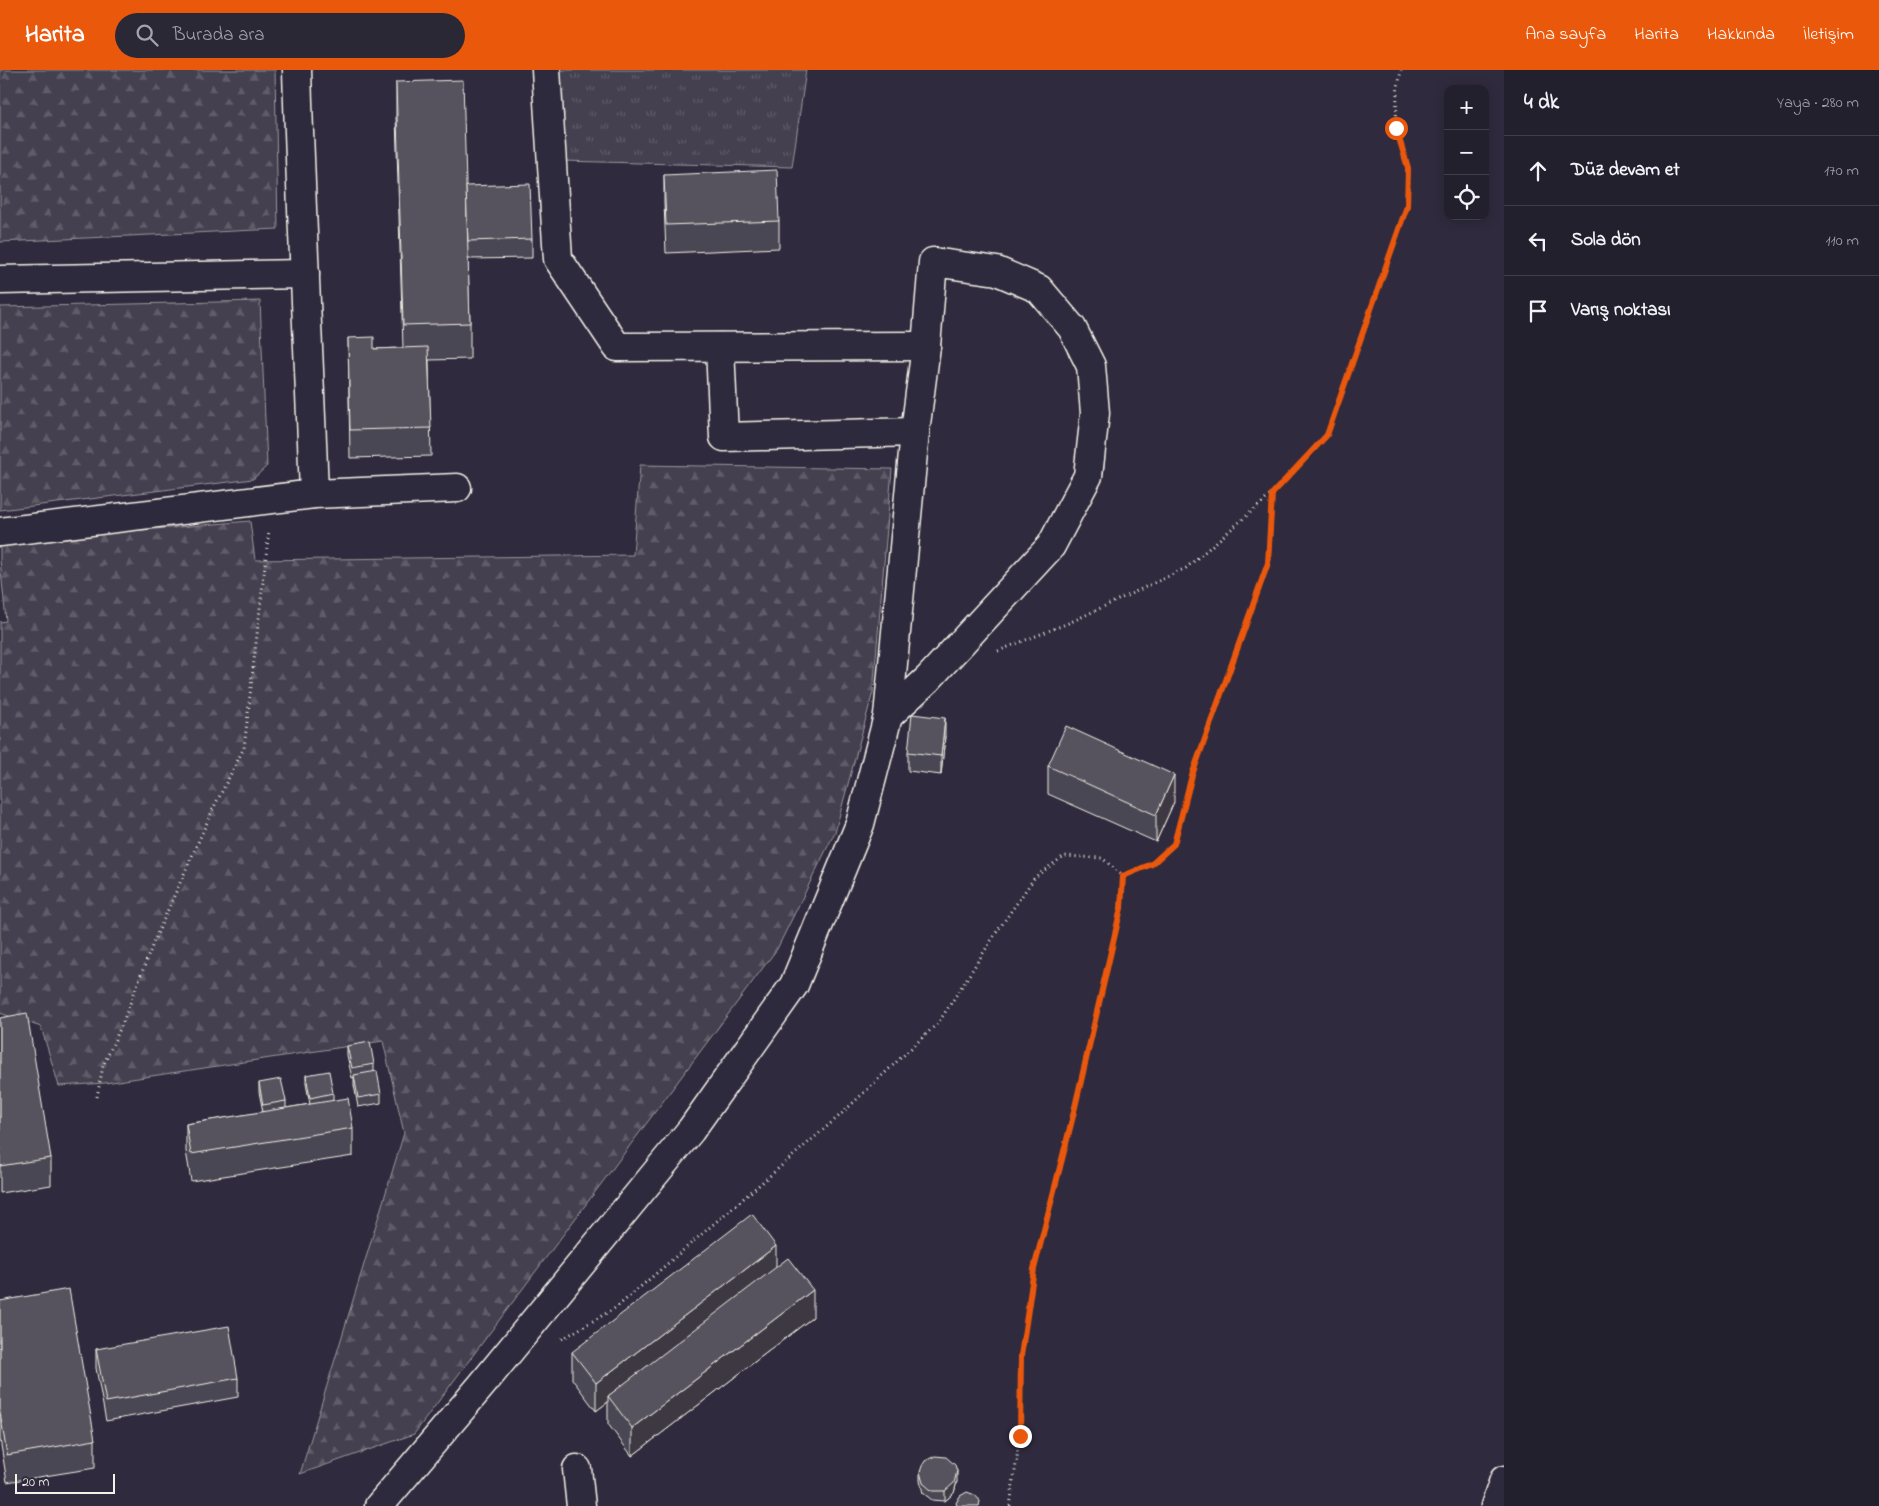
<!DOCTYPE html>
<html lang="tr">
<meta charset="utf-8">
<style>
body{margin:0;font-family:"Indie Flower",sans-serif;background:#2b2836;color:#f1f3f6}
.controls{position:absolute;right:15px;top:15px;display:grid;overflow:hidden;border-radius:10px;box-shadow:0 2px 12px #0003}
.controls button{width:45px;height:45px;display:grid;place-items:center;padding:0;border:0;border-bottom:1px solid #403e4a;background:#23202e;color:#f1f3f6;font:25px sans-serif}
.scale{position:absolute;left:15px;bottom:12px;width:100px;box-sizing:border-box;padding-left:5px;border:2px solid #f4f1e8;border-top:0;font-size:14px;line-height:18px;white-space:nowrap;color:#f4f1e8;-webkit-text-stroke:4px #2f2a3d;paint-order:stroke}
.stop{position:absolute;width:15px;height:15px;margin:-11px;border:4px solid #ea580c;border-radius:50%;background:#fff}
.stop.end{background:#ea580c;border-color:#fff;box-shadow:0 1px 5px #0008}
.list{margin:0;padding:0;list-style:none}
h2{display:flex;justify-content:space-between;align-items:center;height:65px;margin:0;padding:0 20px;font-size:21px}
h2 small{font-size:16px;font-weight:400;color:#a3a3aa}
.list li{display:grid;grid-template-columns:32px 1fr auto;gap:15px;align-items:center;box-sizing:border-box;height:70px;padding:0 20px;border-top:1px solid #403e4a}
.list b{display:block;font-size:19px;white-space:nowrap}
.list em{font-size:16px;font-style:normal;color:#a3a3aa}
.icon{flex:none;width:28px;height:28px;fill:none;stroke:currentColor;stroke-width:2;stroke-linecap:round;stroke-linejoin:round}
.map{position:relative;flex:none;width:1504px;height:1436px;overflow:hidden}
header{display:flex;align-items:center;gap:30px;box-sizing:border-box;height:70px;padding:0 25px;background:#ea580c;color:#fff}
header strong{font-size:24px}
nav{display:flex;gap:28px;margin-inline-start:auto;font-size:18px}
.search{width:350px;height:45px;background:#2b2836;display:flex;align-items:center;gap:12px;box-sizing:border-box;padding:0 18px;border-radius:28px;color:#a3a3aa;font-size:19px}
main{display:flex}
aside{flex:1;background:#23202e}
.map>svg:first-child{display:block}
.grass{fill:url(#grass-tufts);stroke:#9c989c}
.forest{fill:url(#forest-firs);stroke:#9c989c}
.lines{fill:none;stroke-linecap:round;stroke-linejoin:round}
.minor-casing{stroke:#f4f1e8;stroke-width:31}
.path{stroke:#f4f1e8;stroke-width:3;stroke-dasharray:1 4;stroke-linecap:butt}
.minor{stroke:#2f2a3d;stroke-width:28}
.wall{fill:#4a4752;stroke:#f4f1e8}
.shaded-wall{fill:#3c3942;stroke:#f4f1e8}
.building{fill:#56525f;stroke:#f4f1e8}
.route{stroke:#ea580c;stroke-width:6}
</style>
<header>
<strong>Harita</strong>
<div class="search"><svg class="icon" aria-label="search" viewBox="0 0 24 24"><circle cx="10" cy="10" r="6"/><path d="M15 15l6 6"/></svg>Burada ara</div>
<nav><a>Ana sayfa</a><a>Harita</a><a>Hakkında</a><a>İletişim</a></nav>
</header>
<main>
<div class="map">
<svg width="1504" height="1436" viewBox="0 0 1504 1436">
<defs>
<pattern id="grass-tufts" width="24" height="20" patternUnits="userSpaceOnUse" patternTransform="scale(1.25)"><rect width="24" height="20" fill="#454050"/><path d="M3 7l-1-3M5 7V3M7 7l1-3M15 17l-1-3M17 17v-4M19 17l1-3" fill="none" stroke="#605c69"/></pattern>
<pattern id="forest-firs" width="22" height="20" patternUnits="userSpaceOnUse" patternTransform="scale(1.25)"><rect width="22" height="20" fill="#454050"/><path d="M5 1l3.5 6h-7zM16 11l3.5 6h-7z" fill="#605c69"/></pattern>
</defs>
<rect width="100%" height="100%" fill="#2f2a3d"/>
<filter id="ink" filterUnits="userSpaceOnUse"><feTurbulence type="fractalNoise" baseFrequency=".02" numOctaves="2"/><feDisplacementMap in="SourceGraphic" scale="10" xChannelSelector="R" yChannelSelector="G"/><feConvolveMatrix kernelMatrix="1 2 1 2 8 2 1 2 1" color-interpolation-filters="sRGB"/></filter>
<g filter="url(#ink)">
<!-- grass -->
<path class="grass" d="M561 0H806L792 97 562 91Z"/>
<!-- forest -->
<g class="forest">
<path d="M0 0H275L278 159 0 172Z"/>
<path d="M260 231 267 396 253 409 0 440V237Z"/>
<path d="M640 395 892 399 873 622 835 762 777 879 414 1364 300 1404 404 1063 383 971 105 1013 59 1016 41 957 0 943V552L6 551 0 490V472L250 451 255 490 633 485Z"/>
</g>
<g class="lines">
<!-- minor casing -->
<g class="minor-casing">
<g id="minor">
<path d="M297 0C301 142 309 283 314 424"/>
<path d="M546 0 558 189 617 277 926 276"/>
<path d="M933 192 997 201 1039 219 1072 258 1091 296 1095 343 1088 406 1051 476 928 609 888 646 915 362 926 276Z"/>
<path d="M0 210 305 204"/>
<path d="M720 277 724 367 915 362"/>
<path d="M0 462 314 424 457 418"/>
<path d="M577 1399 581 1436"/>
<path d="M379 1436 481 1316 691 1060 794 915 860 754 888 646"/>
<path d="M1495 1436 1504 1410"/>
</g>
</g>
<!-- path -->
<g class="path">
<path d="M998 581 1071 552 1186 498 1272 424 1327 365 1407 136 1408 97 1396 58 1397 23 1401 0"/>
<path d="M1123 806 1152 794 1174 774 1192 705 1268 493 1272 424"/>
<path d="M97 1027 103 996 123 952 154 871 213 739 244 678 269 460"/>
<path d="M562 1269 617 1237 837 1048 939 952 996 863 1035 807 1064 786 1102 788 1123 806"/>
<path d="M1010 1436 1020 1366 1021 1286 1034 1199 1072 1050 1121 838 1123 806"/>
</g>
<!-- minor -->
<use href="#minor" class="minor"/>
</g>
<!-- wall -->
<g class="wall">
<path d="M396 12 466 116 532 169V188L468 189 470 253V289L429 290 431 386 350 388 348 268 374 279 403 278 396 47Z"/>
<path d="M664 105 779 151V178L666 183 664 132Z"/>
<path d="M945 666 941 705 908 701V682Z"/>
<path d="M1048 696 1174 732 1156 772 1048 724Z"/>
<path d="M0 948 51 1088V1115L0 1123Z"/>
<path d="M347 976 374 994V1002L381 1024V1033L358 1037 354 1015V1007L352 1008 347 985Z"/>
<path d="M306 1005 333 1023V1031L353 1058V1086L191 1111 186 1081V1054L263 1042 259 1022V1013L286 1031V1038L310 1034 306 1014Z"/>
<path d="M776 1198 813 1247 632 1386 608 1354V1332L596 1341 572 1309V1282Z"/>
<path d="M0 1231 95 1370V1398L7 1412 0 1369Z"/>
<path d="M96 1279 238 1308V1327L106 1351 96 1298Z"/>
<path d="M920 1402 957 1411 954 1423 945 1431 932 1430 923 1423 920 1411Z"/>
</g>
<!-- shaded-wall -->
<g class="shaded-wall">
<path d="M945 648V666L941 705V686Z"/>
<path d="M1174 705V732L1156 772V745Z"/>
<path d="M776 1176V1203L608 1326V1332L596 1341V1313Z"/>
<path d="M813 1220V1247L632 1386V1358Z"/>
<path d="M957 1401V1411L954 1423 945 1431V1421Z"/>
</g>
<!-- building -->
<g class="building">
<path d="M463 10 470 253 403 255 396 12Z"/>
<path d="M777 100 779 151 666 155 664 105Z"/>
<path d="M530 114 532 169 468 171 466 116Z"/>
<path d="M374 267V279L428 277 431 358 350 360 348 268Z"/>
<path d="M912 644 945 648 941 686 908 682Z"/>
<path d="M1066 656 1174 705 1156 745 1048 696Z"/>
<path d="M27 943 51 1088 0 1096V948Z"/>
<path d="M370 972 374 994 352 998 347 976Z"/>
<path d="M329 1001 333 1023 310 1028 306 1005Z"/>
<path d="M377 1001 381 1024 358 1028 354 1005Z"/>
<path d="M281 1009 286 1031 263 1035 259 1013Z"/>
<path d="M348 1028 353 1058 191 1084 186 1054Z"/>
<path d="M752 1144 776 1176 596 1313 572 1282Z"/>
<path d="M788 1188 813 1220 632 1358 608 1326Z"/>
<path d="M69 1219 95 1370 7 1385 0 1342V1231Z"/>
<path d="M229 1256 238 1308 106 1332 96 1279Z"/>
<path d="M935 1386 946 1387 955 1395 957 1401 954 1413 945 1421H932L923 1413 920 1402 922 1396 925 1391Z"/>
<path d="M967 1422 975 1425 980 1431 979 1436H957L956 1433 960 1426Z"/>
</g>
</g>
<g class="lines" filter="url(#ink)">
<!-- route -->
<path class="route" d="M1020 1366 1021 1286 1034 1199 1072 1050 1121 838 1123 806 1152 794 1174 774 1192 705 1268 493 1272 424 1327 365 1407 136 1408 98 1396 58"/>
</g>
</svg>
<div class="controls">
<button>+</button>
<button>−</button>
<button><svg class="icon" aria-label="locate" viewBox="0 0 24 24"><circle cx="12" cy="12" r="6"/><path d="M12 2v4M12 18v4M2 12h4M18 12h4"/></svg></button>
</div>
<div class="scale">20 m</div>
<div class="stop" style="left:1396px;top:58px"></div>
<div class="stop end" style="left:1020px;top:1366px"></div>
</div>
<aside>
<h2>4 dk<small>Yaya · 280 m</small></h2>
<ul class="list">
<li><svg class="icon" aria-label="ahead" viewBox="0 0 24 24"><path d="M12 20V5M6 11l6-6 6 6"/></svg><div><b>Düz devam et</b></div><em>170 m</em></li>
<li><svg class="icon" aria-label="left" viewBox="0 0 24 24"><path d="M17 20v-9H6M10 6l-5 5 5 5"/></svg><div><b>Sola dön</b></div><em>110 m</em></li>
<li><svg class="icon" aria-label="arrive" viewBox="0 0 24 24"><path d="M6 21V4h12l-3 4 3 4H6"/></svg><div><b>Varış noktası</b></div></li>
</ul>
</aside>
</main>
